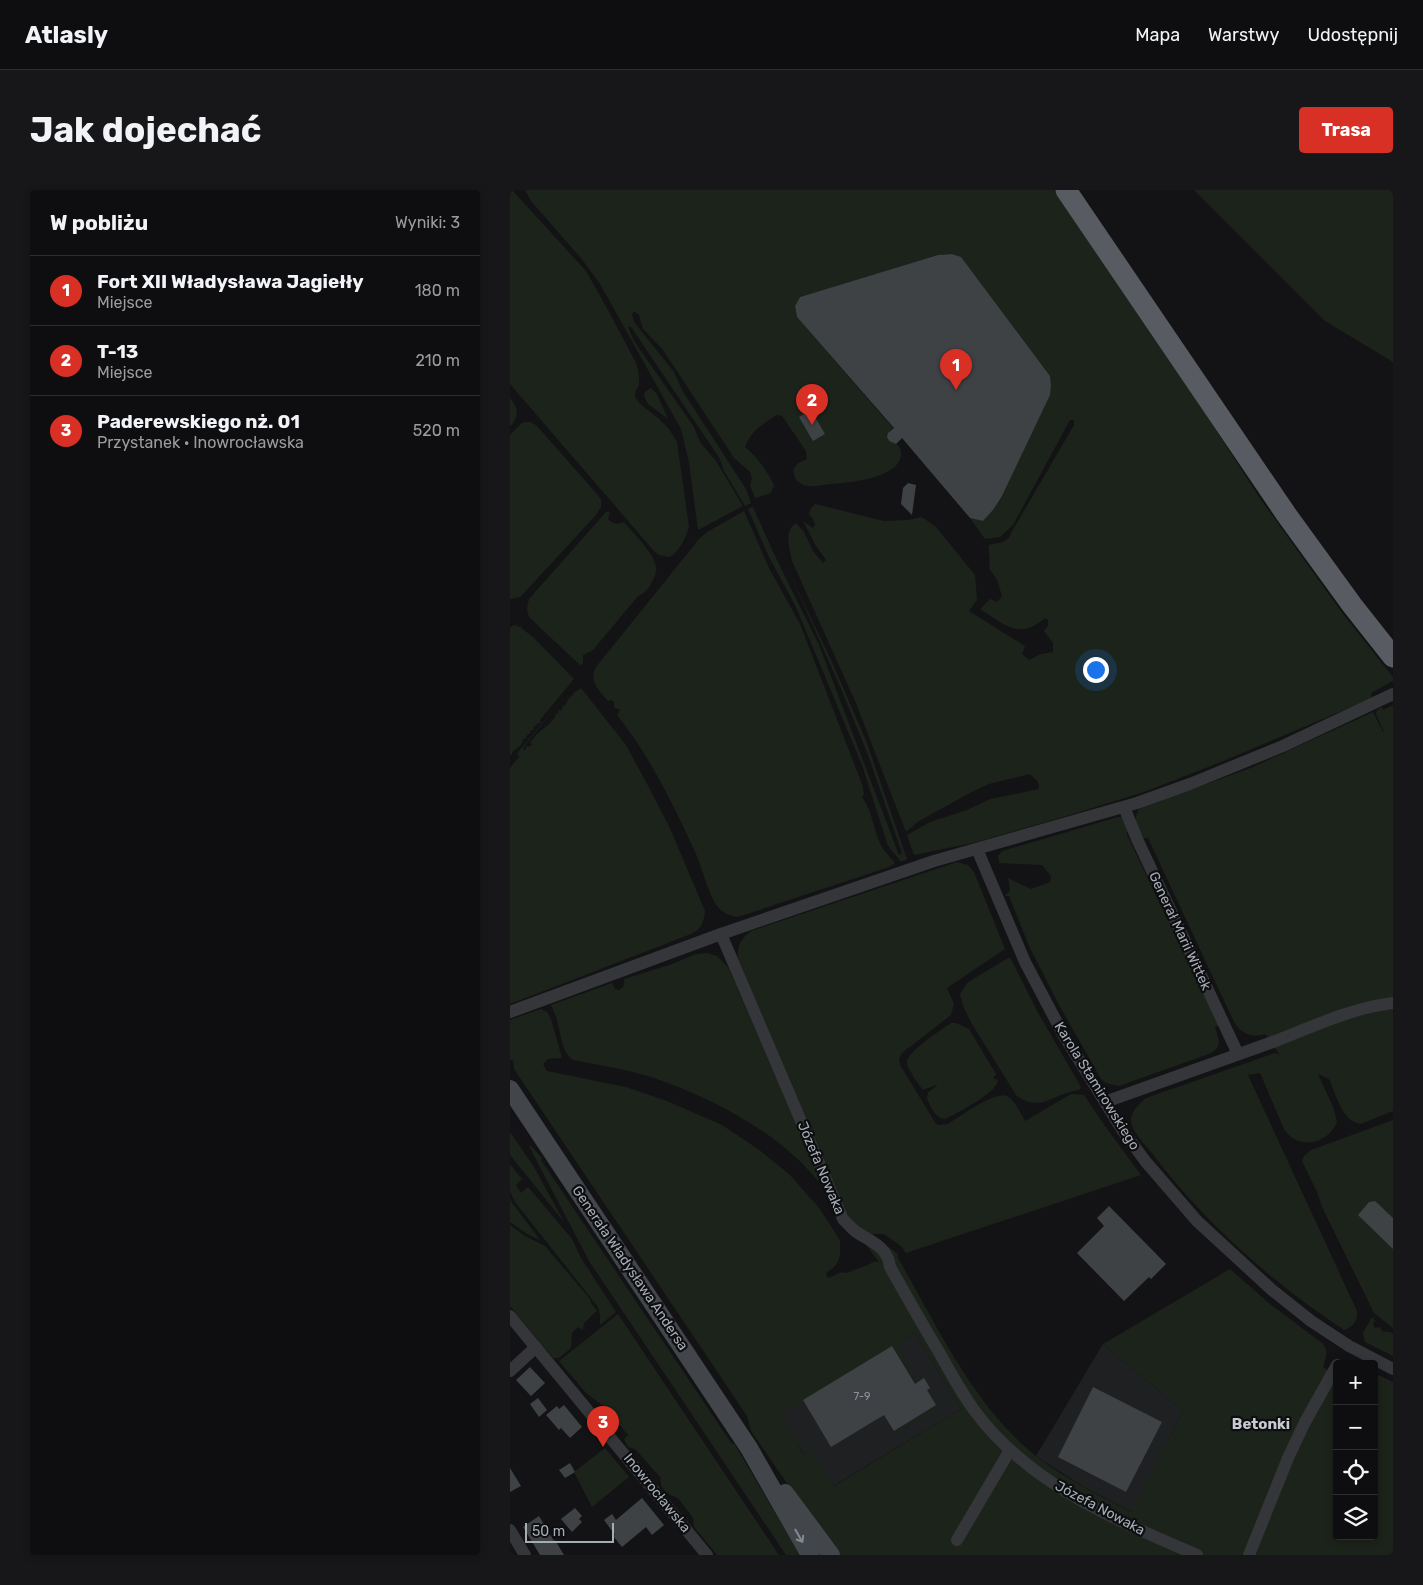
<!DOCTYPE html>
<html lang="pl">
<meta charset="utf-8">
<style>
body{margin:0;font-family:Rubik,sans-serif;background:#171719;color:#f1f3f6}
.controls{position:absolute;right:15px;bottom:15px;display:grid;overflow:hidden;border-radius:5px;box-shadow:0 2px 8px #0003}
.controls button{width:45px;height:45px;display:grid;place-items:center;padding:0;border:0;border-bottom:1px solid #2e2e30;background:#0e0e10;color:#f1f3f6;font:25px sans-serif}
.scale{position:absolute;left:15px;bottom:12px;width:89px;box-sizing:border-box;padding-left:5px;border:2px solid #a5adb5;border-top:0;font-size:14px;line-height:18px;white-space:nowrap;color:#a5adb5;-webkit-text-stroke:4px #0e0e10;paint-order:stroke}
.you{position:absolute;left:585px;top:479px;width:18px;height:18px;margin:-12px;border:4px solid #fff;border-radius:50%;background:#1a73e8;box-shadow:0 0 0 8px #1a73e833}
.badge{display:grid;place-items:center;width:32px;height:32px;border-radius:50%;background:#d93025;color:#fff;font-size:16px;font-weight:700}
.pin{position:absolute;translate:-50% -41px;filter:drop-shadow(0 1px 2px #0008)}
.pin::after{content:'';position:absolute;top:26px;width:18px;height:15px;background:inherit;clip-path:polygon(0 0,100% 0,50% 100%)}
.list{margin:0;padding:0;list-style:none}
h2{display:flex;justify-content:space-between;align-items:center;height:65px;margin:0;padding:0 20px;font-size:21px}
h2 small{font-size:16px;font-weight:400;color:#9b9c9f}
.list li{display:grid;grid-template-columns:32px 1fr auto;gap:15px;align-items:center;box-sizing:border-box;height:70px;padding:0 20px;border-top:1px solid #2e2e30}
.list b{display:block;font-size:19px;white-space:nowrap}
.list p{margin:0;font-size:16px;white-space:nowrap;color:#9b9c9f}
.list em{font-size:16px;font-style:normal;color:#9b9c9f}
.icon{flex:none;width:28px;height:28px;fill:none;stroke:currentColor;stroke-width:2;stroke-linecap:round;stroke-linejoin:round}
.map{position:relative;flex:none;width:883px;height:1365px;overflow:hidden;border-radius:5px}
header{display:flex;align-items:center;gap:30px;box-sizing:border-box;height:70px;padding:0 25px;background:#0e0e10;border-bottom:1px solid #2e2e30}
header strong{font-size:24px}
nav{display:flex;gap:28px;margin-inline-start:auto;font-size:18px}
.intro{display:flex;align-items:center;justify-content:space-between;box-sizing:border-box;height:120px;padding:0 30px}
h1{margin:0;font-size:35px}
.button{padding:12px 22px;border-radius:5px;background:#d93025;color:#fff;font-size:18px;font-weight:700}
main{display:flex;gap:30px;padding:0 30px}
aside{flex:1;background:#0e0e10;border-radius:5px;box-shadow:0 2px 8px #0003}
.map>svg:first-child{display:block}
.built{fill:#1f2022}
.green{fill:#1c231b;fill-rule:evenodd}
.building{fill:#3f4245}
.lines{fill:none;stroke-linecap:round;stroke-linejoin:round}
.minor{stroke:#34363a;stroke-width:12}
.secondary{stroke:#42454a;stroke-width:18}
.trunk{stroke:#585c62;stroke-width:21}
.oneway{stroke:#828990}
.labels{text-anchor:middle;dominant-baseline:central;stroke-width:4.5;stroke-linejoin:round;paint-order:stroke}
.number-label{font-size:11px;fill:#8c9299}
.street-label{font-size:14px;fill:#a5adb5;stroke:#0e0e10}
.neighbourhood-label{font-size:15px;font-weight:bold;fill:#c6cbd1;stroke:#0e0e10}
</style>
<header>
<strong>Atlasly</strong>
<nav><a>Mapa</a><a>Warstwy</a><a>Udostępnij</a></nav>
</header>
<div class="intro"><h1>Jak dojechać</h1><a class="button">Trasa</a></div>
<main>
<aside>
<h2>W pobliżu<small>Wyniki: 3</small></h2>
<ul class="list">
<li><span class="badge">1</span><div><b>Fort XII Władysława Jagiełły</b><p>Miejsce</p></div><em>180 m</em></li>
<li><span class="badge">2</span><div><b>T-13</b><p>Miejsce</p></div><em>210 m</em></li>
<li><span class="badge">3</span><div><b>Paderewskiego nż. 01</b><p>Przystanek · Inowrocławska</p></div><em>520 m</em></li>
</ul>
</aside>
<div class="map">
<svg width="883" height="1365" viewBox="0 0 883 1365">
<rect width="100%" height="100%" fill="#131315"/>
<!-- built -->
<g class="built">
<path d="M405 1143 451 1219 318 1299 267 1225Z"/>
<path d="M593 1154 673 1221 622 1322 574 1297 526 1266Z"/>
</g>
<!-- green -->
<g class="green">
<path d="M0 0H2L76 81 98 120 127 175 129 186V195L126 200 125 207 130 214 149 229 159 239 167 252 179 336C176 348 170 360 160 367L149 365 144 361 0 194Z"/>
<path d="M15 0H544L697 226 749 307 833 424 883 487V491L861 503 862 507 853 512 711 572 634 602 560 625 463 653 404 665 397 645 420 632 457 620 480 609 529 599 528 592 520 584 479 594 460 603 409 631 396 642 345 511 282 371C280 358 273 342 286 333L294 342 303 361 313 373 316 370 306 356 293 331 303 338 305 335 303 329 299 324 301 318 305 314 374 331 398 330 412 327 426 337 465 385 467 410 459 421 515 456 512 464 519 470 531 464 543 462V453L534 441 538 436V430L535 428C508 451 494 434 470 419L480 409 487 412 492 406 487 390 479 378C481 369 478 363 479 355 488 352 498 354 501 343L564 235V230H560L503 335 490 347 475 349 460 328 473 331 483 320 492 306 539 205 541 195 540 186 451 68 442 64 428 65 290 107 285 116 287 127 383 238C379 242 376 244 379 251 381 252 384 252 386 254 390 256 391 260 391 264 391 288 338 293 321 294 312 295 298 299 290 293 285 290 284 285 283 280L287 274 297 269 296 261 272 226 267 225C254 233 240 242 235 257 248 267 256 280 264 295L261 303 245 308 240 295 242 288 240 282 224 268 153 160 133 139 129 125 124 121 122 124 124 132 164 182 172 200 236 299 241 313 235 316 214 281 210 269 121 137H118L124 151 184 237 190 252 206 271 233 316 188 340 179 273 171 239 90 94 70 67 21 11Z"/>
<path d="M684 0H883V172L815 131Z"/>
<path d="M141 198 147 204 158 229 138 214 134 206 135 202Z"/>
<path d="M0 208C8 217 10 228 0 236Z"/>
<path d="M16 232H21L27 236 87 304 91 310V317L86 325 14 403 10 407 0 409V245L12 233Z"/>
<path d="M243 317 264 364 309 455 389 665 392 663 358 565 332 501 281 386 322 472 357 553 397 669 391 672 378 656 352 575 286 417 259 367 238 319Z"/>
<path d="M234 321 259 378 290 434 352 594 354 604 352 607C362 620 363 637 369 651 372 659 379 666 385 673L379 677 228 727C220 726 213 723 208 717 199 706 192 678 186 664 164 616 140 566 107 525L110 520 104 517V512L101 510 98 511C90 501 78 491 86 477L189 349 197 342Z"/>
<path d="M96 322H100L98 329C103 334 107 335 114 332 123 343 144 363 146 377 147 382 144 388 142 392 139 398 134 404 128 406L83 460 73 465V474L70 475 20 428C16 422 17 416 19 409Z"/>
<path d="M5 435 9 437 11 436V438L23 447 64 489 30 530 31 533H28L23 538 24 540H21L20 544H18L16 547 17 548 13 549C13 556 5 559 2 562V565H0V437Z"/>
<path d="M71 498 116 555 137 594 159 636 195 721C194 732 191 740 181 744L0 814V578L9 567 8 564 5 566 56 504 13 558 14 560 16 559V556L18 557 22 555 20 551H22C24 544 36 538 42 531L40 529 43 530 46 525 44 523 47 524 49 522 47 519 51 521 53 517 51 515 54 516 57 513 53 509 57 512 59 509 57 507 61 508V506L65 504H62Z"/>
<path d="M883 515V921L851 934C832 932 826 904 819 889L808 884 824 919 827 933C817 954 788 961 774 939L750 883 738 885 847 1121C848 1130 844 1137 834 1140 761 1092 693 1031 641 962 634 953 621 941 621 929 622 920 630 913 636 908L765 863 770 865 755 844C741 848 732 844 724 832L638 648H633C628 638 622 629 629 619L743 577 863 522 873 542H874L866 524 867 520 872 517 873 520Z"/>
<path d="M608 627H612L618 638 617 645 708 835 705 838C710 850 712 858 699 864L609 896 596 893 591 889 549 815 519 756 499 706H495L500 700 498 688 521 699 540 692 541 686 532 675 489 673 488 666 492 661Z"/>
<path d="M447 672 458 675 464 682 495 759 437 798 444 814 441 825 392 863 389 869 390 875 426 934 429 935 438 934C449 927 485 901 497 906 505 910 511 924 515 931L561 904 574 905 595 936 631 985 396 1063 391 1056 374 1044H358L341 1032 229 771C225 759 231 748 241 741Z"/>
<path d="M197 763 207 766 218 777 310 989 308 991C268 942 201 907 141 887 116 879 89 875 63 870 51 862 51 843 47 830 46 825 43 820 41 815L102 793 105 799 109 800C114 797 115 795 114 789L162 774 186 764Z"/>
<path d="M500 767 526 819 571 897 569 900C544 903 530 924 506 905L462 834 453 816 450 804 458 792Z"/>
<path d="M31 819 37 822 41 829 52 868 38 869 33 874 37 881 116 897 157 911 212 935 248 959 279 984 310 1019 326 1044 330 1051V1065L328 1072 323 1078 316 1083 318 1088 332 1082 336 1083 358 1075 365 1071 367 1072H369L357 1056 359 1054C374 1054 378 1055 389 1065L387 1066C426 1134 464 1217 526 1266 555 1289 589 1305 621 1322L673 1221 593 1154 720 1079 760 1114 812 1153C819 1160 816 1168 813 1177L827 1185V1346H864V1183L883 1192V1365H326L241 1241 237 1226 4 879 3 870H0V830ZM405 1143 451 1219 324 1296 300 1258V1262L293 1264 272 1228 273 1224 284 1216 285 1214 293 1211 383 1156 404 1190H406L393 1169 395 1167 388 1156 394 1152 393 1150Z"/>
<path d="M441 833H446L459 839 486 884 483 888 488 890C487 903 447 923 435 929 426 929 421 917 417 909L418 902 427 896 426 895 413 900C409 895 397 879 397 873 396 862 431 840 441 833Z"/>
<path d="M883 930V1138L864 1123 813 1019 807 1002 792 971 794 966 801 960Z"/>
<path d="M0 942 24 977 54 1032 0 965Z"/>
<path d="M20 955 32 968 31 970 222 1254 224 1253 290 1365H276L79 1071 19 956Z"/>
<path d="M0 974 12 989 6 995 11 1003 18 997 62 1049 71 1068 106 1122 90 1135V1125L88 1117 5 1012 0 1001Z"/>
<path d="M0 1009 3 1014 30 1050 17 1044 0 1032Z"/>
<path d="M0 1035 15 1046 35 1056 80 1109 81 1113 87 1121 74 1133 73 1140 68 1137 62 1143 61 1158 49 1168H43L0 1116Z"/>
<path d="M108 1124 269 1365H207L184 1337 183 1328 168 1308 156 1303 151 1295V1288L125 1259 118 1257 114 1249 118 1245 96 1218 76 1203 49 1171Z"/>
<path d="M862 1127 865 1131 863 1134 865 1138 870 1137 873 1142H880L883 1144V1166L855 1152 853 1143Z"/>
<path d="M431 1213 427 1220 385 1244 384 1242Z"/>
<path d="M95 1258 119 1287 82 1317 64 1282Z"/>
</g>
<!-- building -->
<g class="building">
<path d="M442 64 451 67 540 186 541 195 540 205 492 306 483 320 473 331 460 328 392 248 386 254 379 251 377 247 378 243 384 238 287 127 285 116 290 107 428 65Z"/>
<path d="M301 220 315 244 303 251 289 227Z"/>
<path d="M398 293 406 295 402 325 391 314 393 298Z"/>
<path d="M865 1011 883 1028V1059L848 1025 859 1012Z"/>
<path d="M599 1016 656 1074 641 1089 639 1087 614 1111 567 1063 594 1036 587 1028Z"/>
<path d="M382 1156 405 1194 414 1188 420 1198 417 1200 426 1215 384 1241 374 1225 321 1257 293 1210Z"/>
<path d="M20 1177 35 1193 21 1206 6 1190Z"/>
<path d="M583 1197 652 1232 616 1302 548 1267Z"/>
<path d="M28 1208 37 1220 29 1227 20 1214Z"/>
<path d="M54 1215 72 1237 60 1248 51 1238 49 1240 36 1225 47 1216 49 1219Z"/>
<path d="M60 1273 65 1282 55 1288 49 1280Z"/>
<path d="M0 1278 11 1296 0 1302Z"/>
<path d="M132 1308 154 1335 142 1345 136 1337 112 1357 103 1346 105 1345 94 1330 102 1324 106 1330Z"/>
<path d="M65 1318 72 1326 69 1329 72 1332 62 1342 51 1329Z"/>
<path d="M29 1326 44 1351 45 1350 54 1365H30L13 1337Z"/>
</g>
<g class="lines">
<!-- minor -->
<g class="minor">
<path d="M614 617 627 649 728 864"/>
<path d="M467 659 515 772 553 844 613 941 636 972 687 1031 762 1100 801 1131 839 1156 883 1179"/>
<path d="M211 744 333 1029C337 1033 340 1037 345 1041 359 1051 378 1056 380 1077 396 1105 412 1134 429 1162 440 1182 451 1202 464 1220 518 1294 606 1330 687 1365"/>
<path d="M0 822 211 744 424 671 627 613 680 594 773 556 883 504"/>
<path d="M595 912C650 892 705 873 760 853 800 838 840 818 883 813"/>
<path d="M0 1126 197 1365"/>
<path d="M0 1181 26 1157"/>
<path d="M0 1340 15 1365"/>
<path d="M447 1350 500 1260"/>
<path d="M739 1365 778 1268 795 1232 827 1175"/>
</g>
<!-- secondary -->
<g class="secondary">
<path d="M0 899 239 1258 300 1365"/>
<path d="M275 1303 321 1365"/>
</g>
<!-- trunk -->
<path class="trunk" d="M556 0 776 324 842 415 883 467"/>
</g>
<!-- one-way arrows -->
<defs><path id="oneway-shaft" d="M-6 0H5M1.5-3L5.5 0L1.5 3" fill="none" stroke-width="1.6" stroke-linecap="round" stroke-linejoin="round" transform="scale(1.25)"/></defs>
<use class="oneway" href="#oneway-shaft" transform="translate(289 1346) rotate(60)"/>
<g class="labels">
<!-- number labels -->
<g class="number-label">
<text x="352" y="1206">7-9</text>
</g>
<!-- street labels -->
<g class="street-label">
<text transform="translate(670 741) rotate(65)">Generał Marii Wittek</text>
<text transform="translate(587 896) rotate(58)">Karola Stamirowskiego</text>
<text transform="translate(311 978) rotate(67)">Józefa Nowaka</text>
<text transform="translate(120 1078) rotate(56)">Generała Władysława Andersa</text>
<text transform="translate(147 1303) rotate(51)">Inowrocławska</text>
<text transform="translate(590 1318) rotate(28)">Józefa Nowaka</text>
</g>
<!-- neighbourhood labels -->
<g class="neighbourhood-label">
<text x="751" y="1234">Betonki</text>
</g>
</g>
</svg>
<div class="controls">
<button>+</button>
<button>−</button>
<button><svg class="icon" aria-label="locate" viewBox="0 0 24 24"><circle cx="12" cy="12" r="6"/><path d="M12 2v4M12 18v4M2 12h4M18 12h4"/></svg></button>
<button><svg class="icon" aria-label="layers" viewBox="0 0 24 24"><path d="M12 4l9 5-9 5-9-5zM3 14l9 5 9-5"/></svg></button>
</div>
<div class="scale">50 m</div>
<div class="you"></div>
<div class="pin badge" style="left:446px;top:200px">1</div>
<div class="pin badge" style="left:302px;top:235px">2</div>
<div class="pin badge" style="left:93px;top:1257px">3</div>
</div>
</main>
